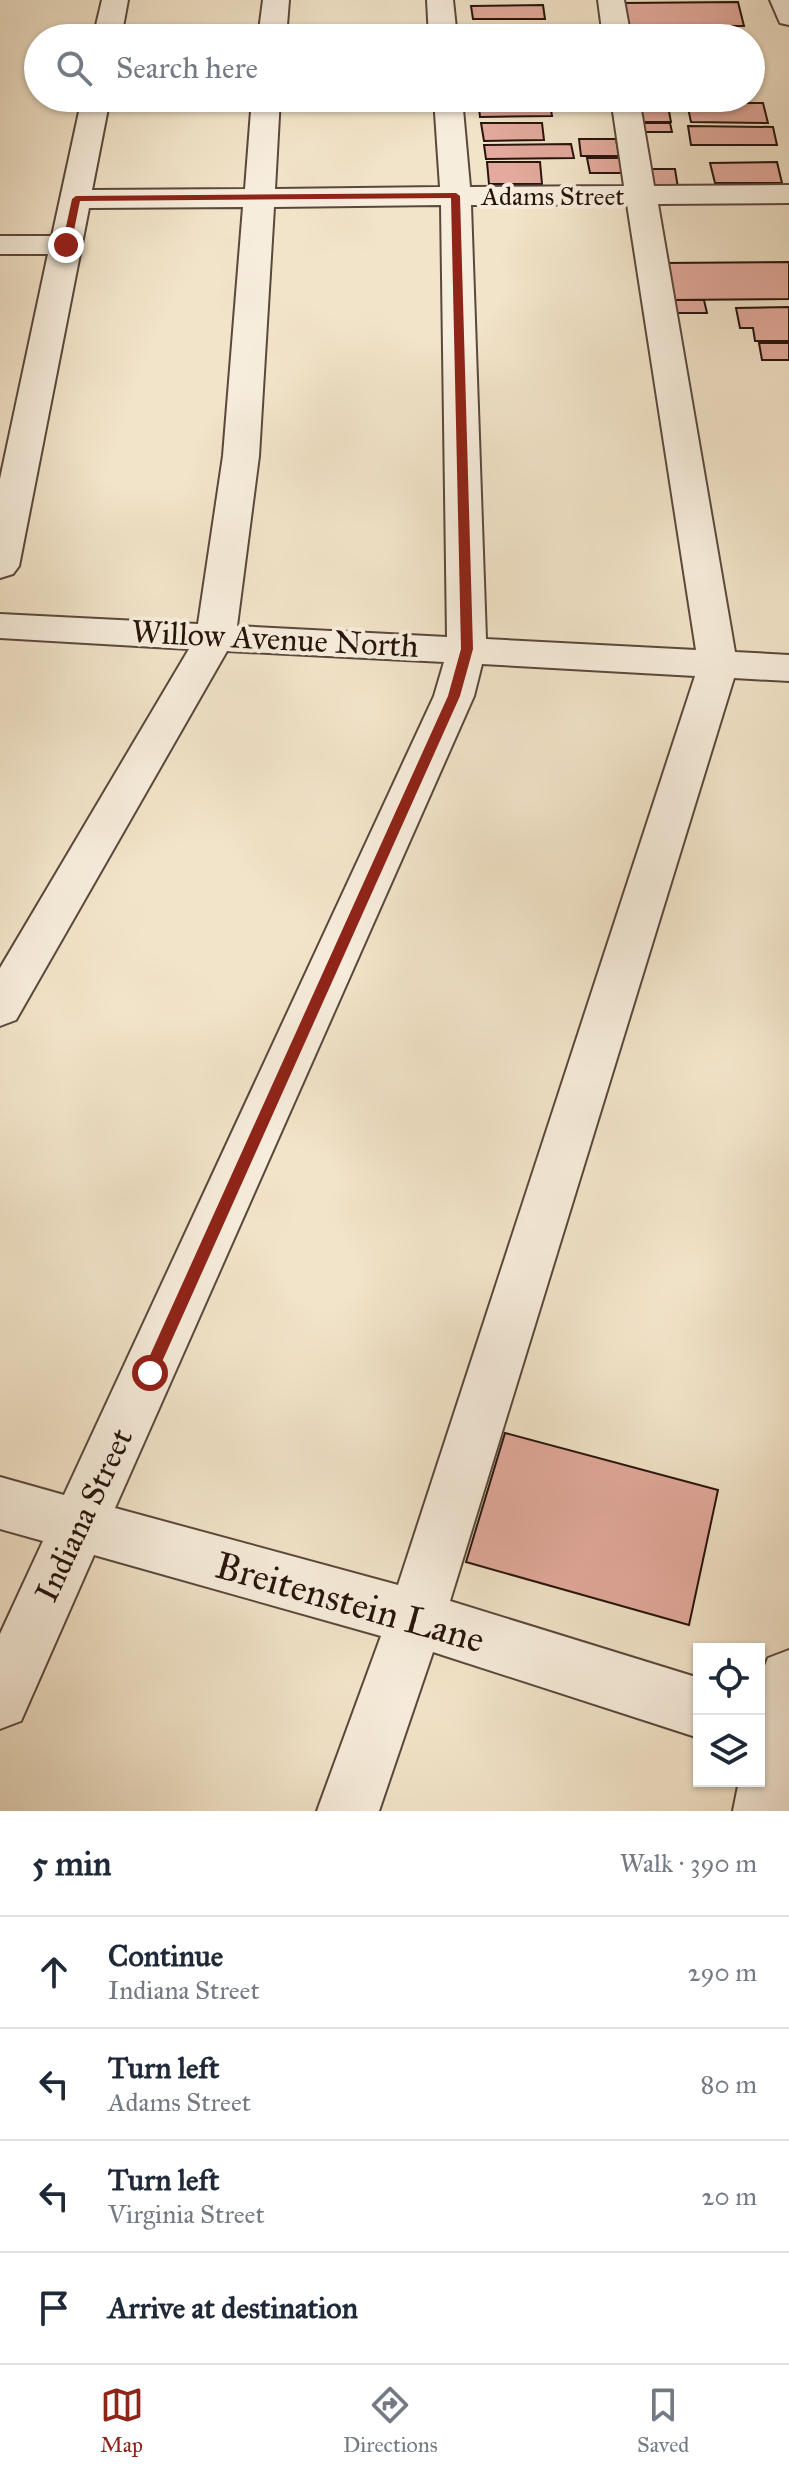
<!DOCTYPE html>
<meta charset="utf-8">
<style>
body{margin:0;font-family:"IM FELL Great Primer",serif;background:#f2f2f3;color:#1f2937}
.controls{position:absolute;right:24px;bottom:24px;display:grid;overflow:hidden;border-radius:0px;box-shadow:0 2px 6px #0004}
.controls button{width:72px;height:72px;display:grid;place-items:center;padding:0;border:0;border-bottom:2px solid #e0e1e3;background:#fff;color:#1f2937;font:40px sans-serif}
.stop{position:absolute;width:24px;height:24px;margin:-18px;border:6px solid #8f2418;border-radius:50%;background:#fff}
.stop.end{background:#8f2418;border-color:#fff;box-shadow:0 2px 8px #0008}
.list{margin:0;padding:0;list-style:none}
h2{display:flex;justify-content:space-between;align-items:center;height:104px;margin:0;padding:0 32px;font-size:34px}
h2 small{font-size:26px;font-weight:400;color:#747a83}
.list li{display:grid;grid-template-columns:52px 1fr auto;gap:24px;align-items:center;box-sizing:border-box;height:112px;padding:0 32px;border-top:2px solid #e0e1e3}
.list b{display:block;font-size:30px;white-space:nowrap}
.list p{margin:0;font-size:26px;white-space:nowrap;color:#747a83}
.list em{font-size:26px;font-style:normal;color:#747a83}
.icon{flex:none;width:44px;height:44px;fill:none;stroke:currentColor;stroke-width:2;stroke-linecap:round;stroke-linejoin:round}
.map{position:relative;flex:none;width:789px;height:1811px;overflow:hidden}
.search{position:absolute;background:#fff;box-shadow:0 2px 6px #0004;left:24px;right:24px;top:24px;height:88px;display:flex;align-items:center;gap:20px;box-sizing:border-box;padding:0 28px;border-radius:44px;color:#747a83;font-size:30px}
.sheet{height:552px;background:#fff}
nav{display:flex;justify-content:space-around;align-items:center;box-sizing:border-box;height:112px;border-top:2px solid #e0e1e3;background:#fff;font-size:22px;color:#747a83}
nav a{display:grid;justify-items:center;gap:4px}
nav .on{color:#8f2418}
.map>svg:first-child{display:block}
.building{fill:#e3aa9d;stroke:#27140d;stroke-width:2}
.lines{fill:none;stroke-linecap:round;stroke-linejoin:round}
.minor-casing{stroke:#5a483c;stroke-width:4}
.minor{fill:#f7eddc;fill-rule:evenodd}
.route{fill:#8f2418}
.labels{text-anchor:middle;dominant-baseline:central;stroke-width:8;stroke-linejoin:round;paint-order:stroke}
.far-street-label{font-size:26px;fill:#27140d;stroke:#f7eddc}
.street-label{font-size:32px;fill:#27140d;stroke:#f7eddc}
.near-street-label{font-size:38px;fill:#27140d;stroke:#f7eddc}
</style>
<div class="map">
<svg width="789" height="1811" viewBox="0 0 789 1811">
<rect width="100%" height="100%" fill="#f2e4c9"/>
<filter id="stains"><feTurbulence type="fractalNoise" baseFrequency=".0025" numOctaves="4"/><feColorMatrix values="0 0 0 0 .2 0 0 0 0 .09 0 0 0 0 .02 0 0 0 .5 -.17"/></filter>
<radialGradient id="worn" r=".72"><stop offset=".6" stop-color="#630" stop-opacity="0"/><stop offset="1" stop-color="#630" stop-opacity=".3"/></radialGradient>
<!-- building -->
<g class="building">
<path d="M738 2 744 26H626L622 3Z"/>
<path d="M543 5 545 19H473L471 6Z"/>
<path d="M478 32H537L538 38H479Z"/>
<path d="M568 32H600L601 38H569Z"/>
<path d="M672 35H747L748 38H673Z"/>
<path d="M478 98H549L552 116 480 117Z"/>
<path d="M632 98H682L684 105 668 106 671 122H636Z"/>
<path d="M687 103H763L768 123 691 122Z"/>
<path d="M481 123H542L544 140 484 141Z"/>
<path d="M637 123H670L672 132H639Z"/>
<path d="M688 126 773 127 777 145H691Z"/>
<path d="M579 139H616L619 156H581Z"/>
<path d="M571 144 574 158 486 159 484 145Z"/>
<path d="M587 158H620L623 173H590Z"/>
<path d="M487 162H540L542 184H489Z"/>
<path d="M777 162 782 183H715L710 163Z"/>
<path d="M643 169H675L678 188H646Z"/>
<path d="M789 262V299L669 300 661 263Z"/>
<path d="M669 300H704L707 313H672Z"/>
<path d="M789 307V341H755L753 328H740L736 308Z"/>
<path d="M759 343H789V360H762Z"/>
<path d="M505 1433 718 1490 689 1625 466 1562Z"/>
</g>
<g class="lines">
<!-- minor casing -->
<g class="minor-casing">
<g id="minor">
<path d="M102 0H128L121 38H93Z"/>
<path d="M263 0H289L286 38H258Z"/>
<path d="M427 0H453L457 38H429Z"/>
<path d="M598 0H624L631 38H603Z"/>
<path d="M770 0H789V25L780 23Z"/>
<path d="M82 98H110L92 190 245 189 252 98H280L275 189 440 187 434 98H462L470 187 624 186 611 98H639L654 186 789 185V203L658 204 735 652 789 655V681L734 678 450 1601 699 1678V1738L433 1652 379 1811H317L381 1636 94 1555 21 1721 0 1729V1634L43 1541 0 1529V1477L64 1495 434 696 444 662 227 651 16 1020 0 1026V968L189 649 0 638V614L198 624 223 456 243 207 89 208 19 566 13 574 0 578V479L48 254H0V236H52ZM627 204 696 650 486 639 471 205ZM441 205 447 637 237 626 259 456 274 207ZM482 664 695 676 398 1585 115 1508 474 696Z"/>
<path d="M789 1650V1811H733L739 1781H759V1681L768 1658Z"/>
</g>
</g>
<!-- minor -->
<use href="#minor" class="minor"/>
</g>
<!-- route -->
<path class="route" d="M456 193 460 196 473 649 460 696 157 1373 150 1380 142 1373 448 696 461 649 451 198 80 201 71 245 66 248 62 245 72 199 76 196Z"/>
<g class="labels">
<!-- far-street labels -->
<g class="far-street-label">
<text x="553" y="196">Adams Street</text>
</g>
<!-- street labels -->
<g class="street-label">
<text transform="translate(275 639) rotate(3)">Willow Avenue North</text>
<text transform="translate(84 1515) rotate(-65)">Indiana Street</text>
</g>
<!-- near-street labels -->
<g class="near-street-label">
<text transform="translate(350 1602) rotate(16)">Breitenstein Lane</text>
</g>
</g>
<rect width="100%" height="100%" filter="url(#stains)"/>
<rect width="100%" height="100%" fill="url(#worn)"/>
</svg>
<div class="controls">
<button><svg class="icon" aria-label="locate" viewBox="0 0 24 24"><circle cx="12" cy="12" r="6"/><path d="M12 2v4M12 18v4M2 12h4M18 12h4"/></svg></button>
<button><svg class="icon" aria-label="layers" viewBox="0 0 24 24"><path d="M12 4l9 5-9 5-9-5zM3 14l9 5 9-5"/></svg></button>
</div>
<div class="stop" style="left:150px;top:1373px"></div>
<div class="stop end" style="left:66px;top:245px"></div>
<div class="search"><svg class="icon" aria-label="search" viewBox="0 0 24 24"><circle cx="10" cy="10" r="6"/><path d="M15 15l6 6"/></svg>Search here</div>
</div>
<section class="sheet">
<h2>5 min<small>Walk · 390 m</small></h2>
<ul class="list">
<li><svg class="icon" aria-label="ahead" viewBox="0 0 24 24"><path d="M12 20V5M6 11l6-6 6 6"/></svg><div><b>Continue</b><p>Indiana Street</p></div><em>290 m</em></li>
<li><svg class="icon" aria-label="left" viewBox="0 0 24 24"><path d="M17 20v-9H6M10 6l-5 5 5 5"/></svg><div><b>Turn left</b><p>Adams Street</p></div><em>80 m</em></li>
<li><svg class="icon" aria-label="left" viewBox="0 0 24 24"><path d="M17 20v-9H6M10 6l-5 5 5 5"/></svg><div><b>Turn left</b><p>Virginia Street</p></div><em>20 m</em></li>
<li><svg class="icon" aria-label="arrive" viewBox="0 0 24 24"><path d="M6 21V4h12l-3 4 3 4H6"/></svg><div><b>Arrive at destination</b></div></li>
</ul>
</section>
<nav>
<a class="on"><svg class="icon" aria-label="map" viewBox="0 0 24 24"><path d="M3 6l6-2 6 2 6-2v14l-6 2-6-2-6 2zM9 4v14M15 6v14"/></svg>Map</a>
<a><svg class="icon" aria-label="directions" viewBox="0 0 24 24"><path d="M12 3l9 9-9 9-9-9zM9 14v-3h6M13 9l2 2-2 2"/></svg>Directions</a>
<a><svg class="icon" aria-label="saved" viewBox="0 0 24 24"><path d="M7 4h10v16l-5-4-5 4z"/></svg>Saved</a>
</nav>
